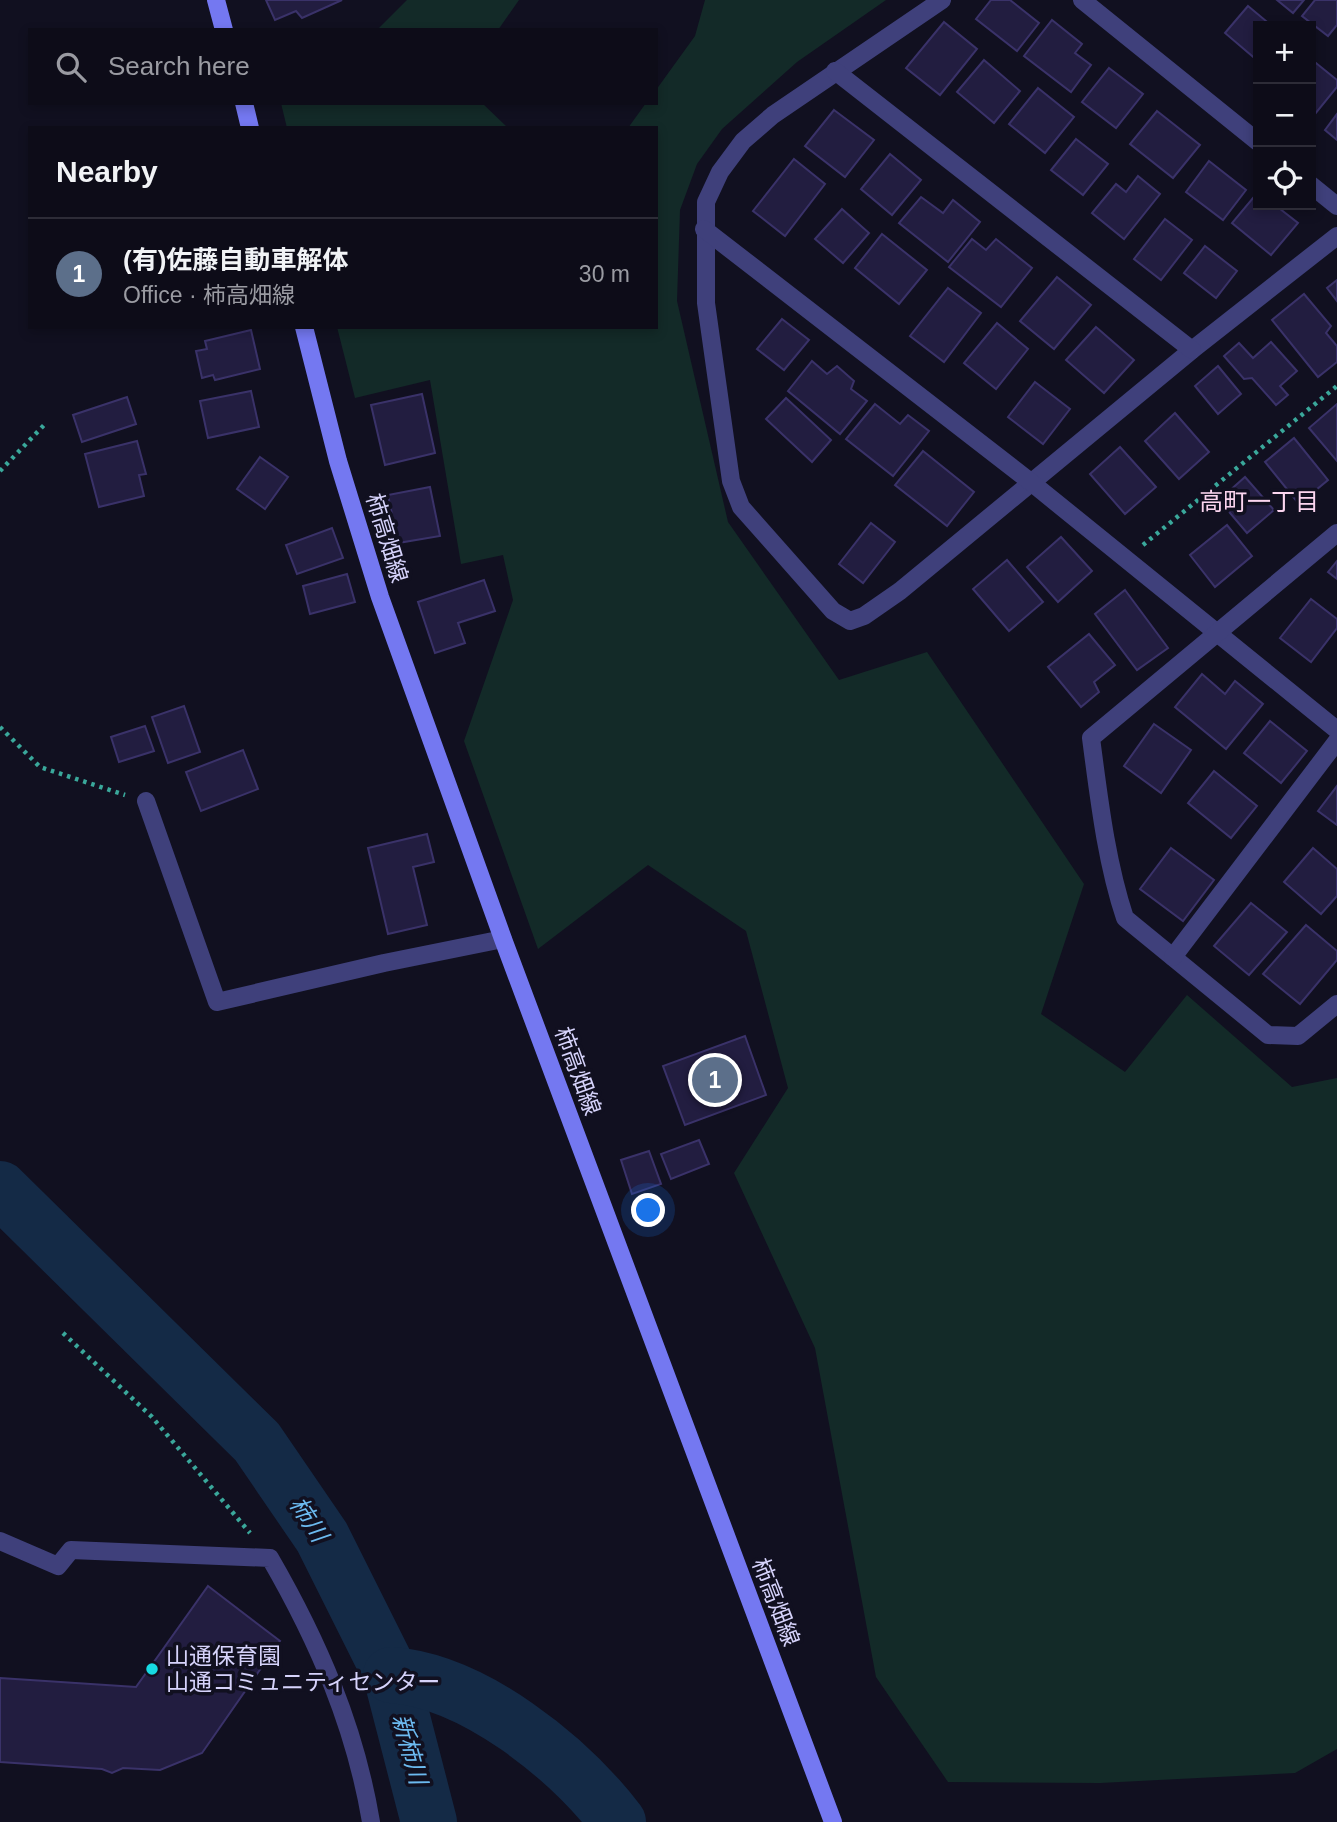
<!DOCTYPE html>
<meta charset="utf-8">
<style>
body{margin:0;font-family:Arial,"Noto Sans JP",sans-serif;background:#1b1a25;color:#f1f3f6}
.controls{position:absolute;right:21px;top:21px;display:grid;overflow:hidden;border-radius:0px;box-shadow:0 4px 10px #0003}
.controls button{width:63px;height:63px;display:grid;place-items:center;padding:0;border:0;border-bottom:2px solid #2d2c37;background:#0d0c18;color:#f1f3f6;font:35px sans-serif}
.you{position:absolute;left:649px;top:1211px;width:24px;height:24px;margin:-18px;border:5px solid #fff;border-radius:50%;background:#1a73e8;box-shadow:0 0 0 10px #1a73e833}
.badge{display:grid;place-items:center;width:46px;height:46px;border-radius:50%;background:#17dae3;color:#fff;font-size:23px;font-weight:700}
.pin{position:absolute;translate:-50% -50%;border:4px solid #fff;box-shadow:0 2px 7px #0006}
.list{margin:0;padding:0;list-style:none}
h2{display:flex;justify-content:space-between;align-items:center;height:91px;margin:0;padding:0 28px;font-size:30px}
h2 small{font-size:23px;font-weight:400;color:#9a9ba2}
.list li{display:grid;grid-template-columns:46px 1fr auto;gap:21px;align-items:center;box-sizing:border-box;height:112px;padding:0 28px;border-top:2px solid #2d2c37}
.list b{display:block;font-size:26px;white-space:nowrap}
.list p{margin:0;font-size:23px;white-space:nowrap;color:#9a9ba2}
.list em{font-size:23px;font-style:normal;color:#9a9ba2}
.icon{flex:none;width:38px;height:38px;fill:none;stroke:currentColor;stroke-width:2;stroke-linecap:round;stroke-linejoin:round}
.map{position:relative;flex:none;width:1337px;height:1822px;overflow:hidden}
.search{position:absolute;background:#0d0c18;box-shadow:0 4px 10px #0003;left:28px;top:28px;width:630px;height:77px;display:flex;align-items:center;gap:18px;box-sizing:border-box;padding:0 24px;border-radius:0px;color:#9a9ba2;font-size:26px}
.panel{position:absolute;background:#0d0c18;box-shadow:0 4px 10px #0003;left:28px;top:126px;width:630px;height:203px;border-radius:0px}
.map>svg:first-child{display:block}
.green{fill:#132a28}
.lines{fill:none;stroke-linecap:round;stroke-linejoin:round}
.river{stroke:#142a46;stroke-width:56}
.building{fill:#221d40;stroke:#3a3269;stroke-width:2}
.path{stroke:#3aa89b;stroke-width:4.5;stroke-dasharray:3.5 5;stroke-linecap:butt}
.minor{stroke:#3f407b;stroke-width:18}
.secondary{stroke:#7478f1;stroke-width:18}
.poi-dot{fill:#17dae3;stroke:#111020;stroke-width:2.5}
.labels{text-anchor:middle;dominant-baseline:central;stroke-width:7;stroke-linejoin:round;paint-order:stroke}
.street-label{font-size:23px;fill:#d6d3fb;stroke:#111020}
.poi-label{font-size:23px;fill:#d6d3fb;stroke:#111020;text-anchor:start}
.neighbourhood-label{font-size:24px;fill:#fbd5ef;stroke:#111020}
.water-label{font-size:24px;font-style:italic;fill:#6cbaf0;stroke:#111020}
</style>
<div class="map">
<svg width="1337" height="1822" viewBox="0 0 1337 1822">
<rect width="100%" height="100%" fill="#111020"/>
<!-- green -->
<g class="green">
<path d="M407 0H519L498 30H377Z"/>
<path d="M705 0H886L797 62 722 129 697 164 680 210 677 301 728 522 839 680 927 652 1084 884 1041 1014 1125 1072 1187 995 1292 1087 1337 1078V1749L1295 1773 1100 1783 948 1782 876 1677 815 1348 734 1173 788 1088 746 931 648 865 538 949 464 741 513 600 503 555 461 564 430 380 355 398 337 327H656V128H628L646 103H656V90L695 36Z"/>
<path d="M281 103H482L508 128H287Z"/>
</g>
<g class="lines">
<!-- river -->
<g class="river">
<path d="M0 1189 257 1442 322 1537 391 1675 429 1822"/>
<path d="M391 1675C474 1681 568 1757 618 1822"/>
</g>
</g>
<!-- building -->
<g class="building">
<path d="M266 0H342L302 18 296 11 275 20Z"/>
<path d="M991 0H1010L1039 23 1017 51 976 19Z"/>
<path d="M1277 0H1304L1293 13Z"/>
<path d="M1315 0H1337V25L1328 36 1302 16Z"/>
<path d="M1248 6 1272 26H1258V61L1225 33Z"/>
<path d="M1052 20 1082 44 1075 53 1091 65 1071 92 1024 56Z"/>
<path d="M944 22 977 49 940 95 906 68Z"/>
<path d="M1311 59 1337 80V87L1311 119Z"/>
<path d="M984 60 1020 91 994 123 957 92Z"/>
<path d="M1109 68 1143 94 1116 128 1082 102Z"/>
<path d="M1038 88 1074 117 1045 153 1009 124Z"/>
<path d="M834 110 874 140 845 177 805 146Z"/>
<path d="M1157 111 1200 145 1173 178 1130 144Z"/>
<path d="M1337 114V140L1325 130Z"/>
<path d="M1076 139 1108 164 1083 195 1051 170Z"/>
<path d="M890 154 921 180 892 215 861 189Z"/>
<path d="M794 159 825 184 785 236 753 211Z"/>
<path d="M1209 161 1246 190 1223 220 1186 192Z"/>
<path d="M1138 176 1160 194 1124 239 1092 213 1116 184 1126 192Z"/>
<path d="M1258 192V205H1275L1298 223 1271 255 1232 223Z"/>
<path d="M921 197 943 213 953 200 980 222 948 262 899 223Z"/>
<path d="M842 209 869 233 843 263 815 239Z"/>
<path d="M1165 219 1192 240 1161 280 1134 259Z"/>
<path d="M882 234 927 270 899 304 855 268Z"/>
<path d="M972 239 986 250 996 239 1032 268 1001 307 949 267Z"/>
<path d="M1205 246 1237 271 1216 298 1184 273Z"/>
<path d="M1057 277 1091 305 1054 349 1020 321Z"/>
<path d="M1337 280V301L1327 288Z"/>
<path d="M948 288 981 313 944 362 910 336Z"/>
<path d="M1304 294 1331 326 1326 333 1337 346V362L1318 377 1272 320Z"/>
<path d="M782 319 809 340 784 370 757 349Z"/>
<path d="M997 323 1028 349 996 389 964 363Z"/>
<path d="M1096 327 1134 360 1104 393 1066 360Z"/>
<path d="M251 330 260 369 215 380 213 375 202 378 196 351 207 349 205 341Z"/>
<path d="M1271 342 1297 371 1280 386 1288 395 1276 405 1252 378 1244 379 1224 356 1239 343 1253 358Z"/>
<path d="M812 361 827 374 837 366 854 381 851 389 867 401 840 434 788 391Z"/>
<path d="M1218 366 1241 394 1218 414 1195 386Z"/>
<path d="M1035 382 1070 409 1043 444 1008 417Z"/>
<path d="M251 391 259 427 208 438 200 401Z"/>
<path d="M422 394 435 453 385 465 371 405Z"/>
<path d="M127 397 136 424 82 442 73 415Z"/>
<path d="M786 398 831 440 812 462 766 419Z"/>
<path d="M875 404 900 424 908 415 929 431 893 476 846 439Z"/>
<path d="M1337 404V461L1309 428Z"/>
<path d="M1175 413 1209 452 1179 479 1145 441Z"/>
<path d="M1294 438 1328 480 1299 504 1265 462Z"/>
<path d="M137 441 146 474 139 475 144 496 99 507 85 454Z"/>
<path d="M1120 447 1156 487 1125 514 1090 474Z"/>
<path d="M923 451 974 492 947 526 895 485Z"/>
<path d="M260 457 288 477 265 509 237 489Z"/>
<path d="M1245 477 1274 510 1247 533 1219 500Z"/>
<path d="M430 487 440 536 398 543 388 495Z"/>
<path d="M871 523 895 542 863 583 839 564Z"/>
<path d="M1227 525 1252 556 1215 587 1190 555Z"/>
<path d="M332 528 343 558 297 574 286 545Z"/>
<path d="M1061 537 1092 571 1058 602 1027 567Z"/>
<path d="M1007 560 1043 602 1009 631 973 589Z"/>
<path d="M1337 561V579L1328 572Z"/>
<path d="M347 574 355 602 310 614 303 586Z"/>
<path d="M484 580 495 611 458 623 465 643 435 653 418 602Z"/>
<path d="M1125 590 1168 648 1137 670 1095 614Z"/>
<path d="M1311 599 1337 619V628L1311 662 1280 638Z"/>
<path d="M1089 634 1115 665 1094 682 1099 692 1081 707 1048 667Z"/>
<path d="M1202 674 1225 694 1235 681 1263 704 1226 749 1175 707Z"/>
<path d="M184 706 200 752 168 763 152 717Z"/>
<path d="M1270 721 1307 751 1281 783 1244 753Z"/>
<path d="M1154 724 1191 750 1161 793 1124 766Z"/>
<path d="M145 726 154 751 119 762 111 737Z"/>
<path d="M243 750 258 789 201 811 186 772Z"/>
<path d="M1214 771 1257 806 1231 838 1188 803Z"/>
<path d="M1337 786V825L1318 811Z"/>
<path d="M427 834 434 862 413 867 427 925 388 934 368 848Z"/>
<path d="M1171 848 1214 880 1183 921 1140 889Z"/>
<path d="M1313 848 1337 869V896L1321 914 1284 882Z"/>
<path d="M1251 903 1287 932 1249 975 1214 946Z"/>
<path d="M1306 925 1337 951V960L1300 1004 1263 974Z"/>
<path d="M745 1036 766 1095 685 1125 663 1066Z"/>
<path d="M699 1140 709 1164 671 1179 661 1154Z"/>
<path d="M649 1151 661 1184 632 1194 621 1160Z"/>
<path d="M208 1586 280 1641 202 1753 160 1770 123 1768 112 1773 102 1769 0 1762V1678L136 1687Z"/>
</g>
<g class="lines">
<!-- path -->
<g class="path">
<path d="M0 471 47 422"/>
<path d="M1143 545 1337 386"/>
<path d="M0 727 40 767 125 795"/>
<path d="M63 1333 152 1417 250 1533"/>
</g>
<!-- minor -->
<g class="minor">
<path d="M942 0 773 115 743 141 720 172 706 202V303L731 481 741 507 833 611 850 621 864 616 900 591 1192 350 1337 236"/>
<path d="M1082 0 1258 142"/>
<path d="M835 71 1192 350"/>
<path d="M1311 185 1337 206"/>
<path d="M704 229 1032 483 1337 730"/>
<path d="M1337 533 1091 738C1099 798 1106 861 1125 918L1268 1035 1298 1036 1337 1004"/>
<path d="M146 801 217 1002 384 963 503 939"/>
<path d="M1173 957 1337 741"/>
<path d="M0 1541 58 1566 71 1550 270 1558C318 1641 355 1726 371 1822"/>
</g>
<!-- secondary -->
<g class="secondary">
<path d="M216 0 224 30"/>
<path d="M244 103 250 128"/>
<path d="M304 327 338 461 380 597 503 939 833 1822"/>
</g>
</g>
<!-- markers -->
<circle class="poi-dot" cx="152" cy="1669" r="7"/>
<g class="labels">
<!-- street labels -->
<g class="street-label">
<text transform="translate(387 538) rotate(73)">柿高畑線</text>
<text transform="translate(578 1071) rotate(70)">柿高畑線</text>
<text transform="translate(776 1602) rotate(69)">柿高畑線</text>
</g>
<!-- poi labels -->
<g class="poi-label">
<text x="166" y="1656">山通保育園<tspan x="166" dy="26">山通コミュニティセンター</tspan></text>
</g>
<!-- neighbourhood labels -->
<g class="neighbourhood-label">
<text x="1259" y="501">高町一丁目</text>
</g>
<!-- water labels -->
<g class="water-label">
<text transform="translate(309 1519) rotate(57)">柿川</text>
<text transform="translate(410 1749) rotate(75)">新柿川</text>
</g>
</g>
</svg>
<div class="controls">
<button>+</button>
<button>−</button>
<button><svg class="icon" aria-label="locate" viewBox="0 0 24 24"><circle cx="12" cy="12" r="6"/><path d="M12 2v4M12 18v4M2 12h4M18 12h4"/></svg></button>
</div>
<div class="you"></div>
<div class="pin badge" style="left:715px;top:1080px;background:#5c6f8a">1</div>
<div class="search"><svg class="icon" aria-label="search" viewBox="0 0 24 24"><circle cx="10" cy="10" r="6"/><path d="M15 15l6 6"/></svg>Search here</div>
<section class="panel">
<h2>Nearby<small></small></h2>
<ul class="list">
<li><span class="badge" style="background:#5c6f8a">1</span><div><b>(有)佐藤自動車解体</b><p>Office · 柿高畑線</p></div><em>30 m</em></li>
</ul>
</section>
</div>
